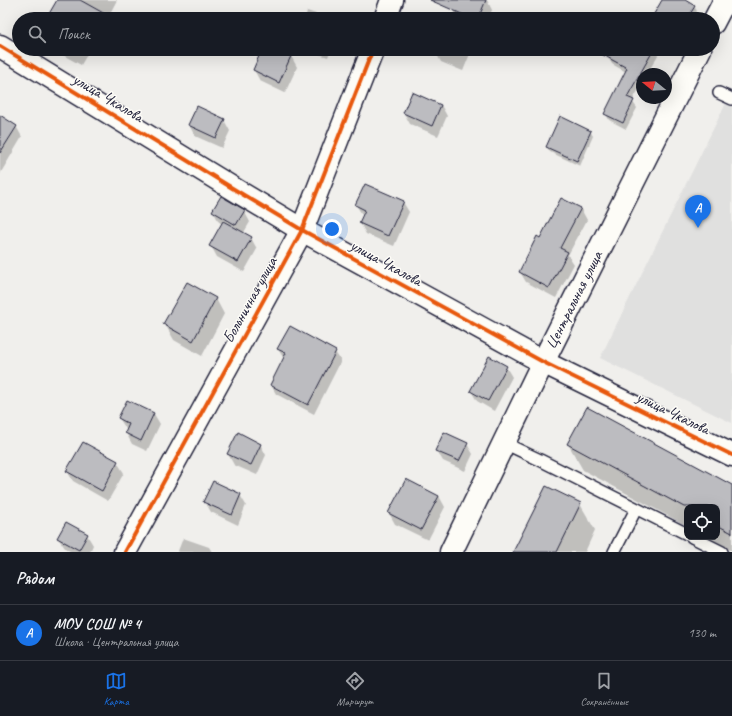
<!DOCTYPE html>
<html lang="ru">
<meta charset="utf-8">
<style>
body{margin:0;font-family:Caveat,sans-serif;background:#20242c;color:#f1f3f6}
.controls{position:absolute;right:12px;bottom:12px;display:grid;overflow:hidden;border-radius:8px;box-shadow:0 4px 16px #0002}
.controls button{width:36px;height:36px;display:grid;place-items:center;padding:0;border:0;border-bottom:1px solid #363941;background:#171b24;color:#f1f3f6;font:20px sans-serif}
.compass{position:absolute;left:636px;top:68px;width:36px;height:36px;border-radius:50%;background:#171b24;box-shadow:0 4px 16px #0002;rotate:288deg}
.you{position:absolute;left:332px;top:229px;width:14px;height:14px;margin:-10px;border:3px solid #fff;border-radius:50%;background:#1a73e8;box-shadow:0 0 0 6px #1a73e833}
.badge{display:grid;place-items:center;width:26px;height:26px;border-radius:50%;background:#1a73e8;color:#fff;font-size:13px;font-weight:700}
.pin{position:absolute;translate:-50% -33px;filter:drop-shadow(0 1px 2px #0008)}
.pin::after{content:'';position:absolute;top:21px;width:14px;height:12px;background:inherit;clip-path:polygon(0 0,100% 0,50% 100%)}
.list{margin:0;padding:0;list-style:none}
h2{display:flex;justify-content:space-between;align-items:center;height:52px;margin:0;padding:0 16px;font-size:17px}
h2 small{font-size:13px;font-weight:400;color:#9ea1a6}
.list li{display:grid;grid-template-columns:26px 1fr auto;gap:12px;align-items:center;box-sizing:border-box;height:56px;padding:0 16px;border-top:1px solid #363941}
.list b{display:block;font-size:15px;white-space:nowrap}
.list p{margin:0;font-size:13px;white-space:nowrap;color:#9ea1a6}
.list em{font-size:13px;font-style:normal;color:#9ea1a6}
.icon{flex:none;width:22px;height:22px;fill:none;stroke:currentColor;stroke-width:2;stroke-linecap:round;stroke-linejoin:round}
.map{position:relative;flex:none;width:732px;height:552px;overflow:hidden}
.search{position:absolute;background:#171b24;box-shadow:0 4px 16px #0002;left:12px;right:12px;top:12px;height:44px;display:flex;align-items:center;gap:10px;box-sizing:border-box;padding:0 14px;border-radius:22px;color:#9ea1a6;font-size:15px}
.sheet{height:108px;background:#171b24}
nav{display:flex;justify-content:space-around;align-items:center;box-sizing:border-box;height:56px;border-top:1px solid #363941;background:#171b24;font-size:11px;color:#9ea1a6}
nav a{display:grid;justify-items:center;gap:2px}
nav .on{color:#1a73e8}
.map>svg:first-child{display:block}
.built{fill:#e0e0df}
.shadow{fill:#0003}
.building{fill:#bcbcc0;stroke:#22223b}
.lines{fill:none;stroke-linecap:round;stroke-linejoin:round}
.lane-casing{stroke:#22223b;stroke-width:14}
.street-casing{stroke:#22223b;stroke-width:25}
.lane{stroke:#fdfcf7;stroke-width:11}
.street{stroke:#fdfcf7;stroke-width:22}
.cycleway-casing{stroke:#fdfcf7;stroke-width:6}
.cycleway{stroke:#e8590c;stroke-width:4}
.labels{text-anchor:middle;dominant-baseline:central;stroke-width:3;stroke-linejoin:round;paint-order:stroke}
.street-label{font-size:16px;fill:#22223b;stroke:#fdfcf7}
</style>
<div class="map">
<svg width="732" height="552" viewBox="0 0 732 552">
<rect width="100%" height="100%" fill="#f0efec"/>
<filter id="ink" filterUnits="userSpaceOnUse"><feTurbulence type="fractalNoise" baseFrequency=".025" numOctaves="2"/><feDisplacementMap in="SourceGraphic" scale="8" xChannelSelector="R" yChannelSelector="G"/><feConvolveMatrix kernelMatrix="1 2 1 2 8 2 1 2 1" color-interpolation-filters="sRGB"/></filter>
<g filter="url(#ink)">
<!-- built -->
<path class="built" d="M732 91V423L600 358Z"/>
<!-- shadow -->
<g class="shadow">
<path d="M58 0H117L107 19H47Z"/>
<path d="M460 0H487L492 10 488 19H451Z"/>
<path d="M663 0H683L694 6 697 11 693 19H657Z"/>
<path d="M307 11 331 19H305Z"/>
<path d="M52 49H90L81 65Z"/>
<path d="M263 49H275L291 56 297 67 285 93 260 81 254 70Z"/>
<path d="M304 49H331L328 57Z"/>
<path d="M435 49H472L463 71 441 62 435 51Z"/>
<path d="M612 49H655L658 55 647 74H642V84L632 101 637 108 626 129 609 120 606 114 626 72 612 64 608 57Z"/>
<path d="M441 105 447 116 438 136 410 124 404 113Z"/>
<path d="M0 116 16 126 22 137 0 174Z"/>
<path d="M224 120 230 131 222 148 195 136 189 125Z"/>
<path d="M590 131 593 136 580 166 550 152 547 147Z"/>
<path d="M562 199 581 209 587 220 568 255 574 264 556 298 526 282 520 272 541 239Z"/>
<path d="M403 202 409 212 394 246 366 234 360 223 363 216 356 205Z"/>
<path d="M213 211H244L250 222 243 234 251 238 257 249 244 272 217 257 211 246 223 224 219 222Z"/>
<path d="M188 283 216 299 224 314 202 356 174 340 165 324Z"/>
<path d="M278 349 335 352 341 361 314 414 276 394 271 385 284 359Z"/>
<path d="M506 367 512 377 494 411 477 401 471 391Z"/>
<path d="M128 401 154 414 160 424 147 451 132 444 126 433 128 430 126 429 119 418Z"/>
<path d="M83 443 117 462 124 473 108 501 73 481 67 471Z"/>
<path d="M260 444 266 455 257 475 234 465 228 454Z"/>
<path d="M467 444 473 454 465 471 443 461 437 451Z"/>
<path d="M568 444 732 486V551L707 537H717V507H687V526L583 470Z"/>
<path d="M240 495 246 505 238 525 211 512 205 502Z"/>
<path d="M439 496 445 507 428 540 395 524 389 513Z"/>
<path d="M580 504 595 530 585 552H514Z"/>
<path d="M87 535 93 545 90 552H71L65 548 58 538Z"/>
<path d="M183 538 209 547 212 552H179L178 551Z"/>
</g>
<!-- building -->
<g class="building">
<path d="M57 0H80L114 19H46Z"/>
<path d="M430 0H486L478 19H473Z"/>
<path d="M662 0H685L695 6 687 19H651Z"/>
<path d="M262 49H277L291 56 279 83 253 70Z"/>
<path d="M592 49H654L627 97 634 100 623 123 604 114 627 68Z"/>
<path d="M412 92 441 105 432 126 403 113Z"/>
<path d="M197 106 225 119 216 138 188 125Z"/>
<path d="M0 115 17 126 0 153Z"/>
<path d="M560 116 591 131 577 161 546 147Z"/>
<path d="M365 184 404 201 388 236 359 223 365 210 355 205Z"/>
<path d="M221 196 245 210 236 225 212 211Z"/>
<path d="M561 198 581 208 560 248 568 252 549 288 519 272 537 236 540 238Z"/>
<path d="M223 221 252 237 238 262 209 246Z"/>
<path d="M187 282 216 298 193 341 163 324Z"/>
<path d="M290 326 336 351 308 405 270 385 286 353 277 349Z"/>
<path d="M489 356 507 366 488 401 470 391Z"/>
<path d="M127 400 154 413 141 441 125 433 129 424 118 418Z"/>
<path d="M587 407 732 485V533L717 525V507H684L567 444Z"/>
<path d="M238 432 261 444 251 465 227 454Z"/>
<path d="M444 432 468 443 459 461 435 451Z"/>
<path d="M83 442 118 461 102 491 66 471Z"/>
<path d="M406 479 439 496 421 530 388 513Z"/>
<path d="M213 481 241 494 232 515 203 502Z"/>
<path d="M546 486 581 503 557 552H513Z"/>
<path d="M66 522 88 534 79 550 57 538Z"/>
</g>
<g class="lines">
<!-- lane casing -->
<g class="lane-casing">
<g id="lane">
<path d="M719 93 732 99"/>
<path d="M504 443 540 460 687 534"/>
<path d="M692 537 722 552"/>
<path d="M614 552 636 509"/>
</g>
</g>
<!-- street casing -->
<g class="street-casing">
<g id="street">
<path d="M385 19 392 0"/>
<path d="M713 23 725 0"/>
<path d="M0 46 242 194 302 230 543 362 732 455"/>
<path d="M125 552 302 230 373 49"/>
<path d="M451 552 543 362 700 49"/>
</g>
</g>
<!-- lane -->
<use href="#lane" class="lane"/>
<!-- street -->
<use href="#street" class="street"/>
<!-- cycleway casing -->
<g class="cycleway-casing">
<g id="cycleway">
<path d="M0 46 242 194 302 230 543 362 732 455"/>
<path d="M125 552 302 230 373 49"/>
</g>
</g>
<!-- cycleway -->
<use href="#cycleway" class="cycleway"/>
</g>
</g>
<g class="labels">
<!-- street labels -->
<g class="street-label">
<text transform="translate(108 98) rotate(31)">улица Чкалова</text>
<text transform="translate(386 263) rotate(29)">улица Чкалова</text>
<text transform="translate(250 300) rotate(-61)">Больничная улица</text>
<text transform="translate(574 300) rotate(-63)">Центральная улица</text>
<text transform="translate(673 413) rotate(26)">улица Чкалова</text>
</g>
</g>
</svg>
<div class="controls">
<button><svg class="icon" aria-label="locate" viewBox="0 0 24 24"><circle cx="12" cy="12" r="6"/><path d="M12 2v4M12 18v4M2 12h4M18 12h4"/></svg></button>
</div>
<svg class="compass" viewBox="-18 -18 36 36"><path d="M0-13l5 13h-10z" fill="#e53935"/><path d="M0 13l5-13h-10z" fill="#9ea1a6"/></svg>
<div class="you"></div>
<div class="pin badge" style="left:698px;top:228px">A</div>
<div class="search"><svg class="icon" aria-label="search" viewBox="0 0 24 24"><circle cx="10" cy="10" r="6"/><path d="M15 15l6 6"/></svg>Поиск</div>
</div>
<section class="sheet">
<h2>Рядом<small></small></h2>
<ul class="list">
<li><span class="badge">A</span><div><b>МОУ СОШ № 4</b><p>Школа · Центральная улица</p></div><em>130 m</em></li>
</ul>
</section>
<nav>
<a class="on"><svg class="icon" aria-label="map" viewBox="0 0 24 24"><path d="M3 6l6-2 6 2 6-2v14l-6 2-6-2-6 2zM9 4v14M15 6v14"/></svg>Карта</a>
<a><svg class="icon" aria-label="directions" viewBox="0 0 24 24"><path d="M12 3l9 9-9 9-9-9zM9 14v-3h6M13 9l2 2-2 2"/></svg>Маршрут</a>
<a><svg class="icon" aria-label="saved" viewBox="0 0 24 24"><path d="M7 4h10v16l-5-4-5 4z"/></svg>Сохранённые</a>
</nav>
